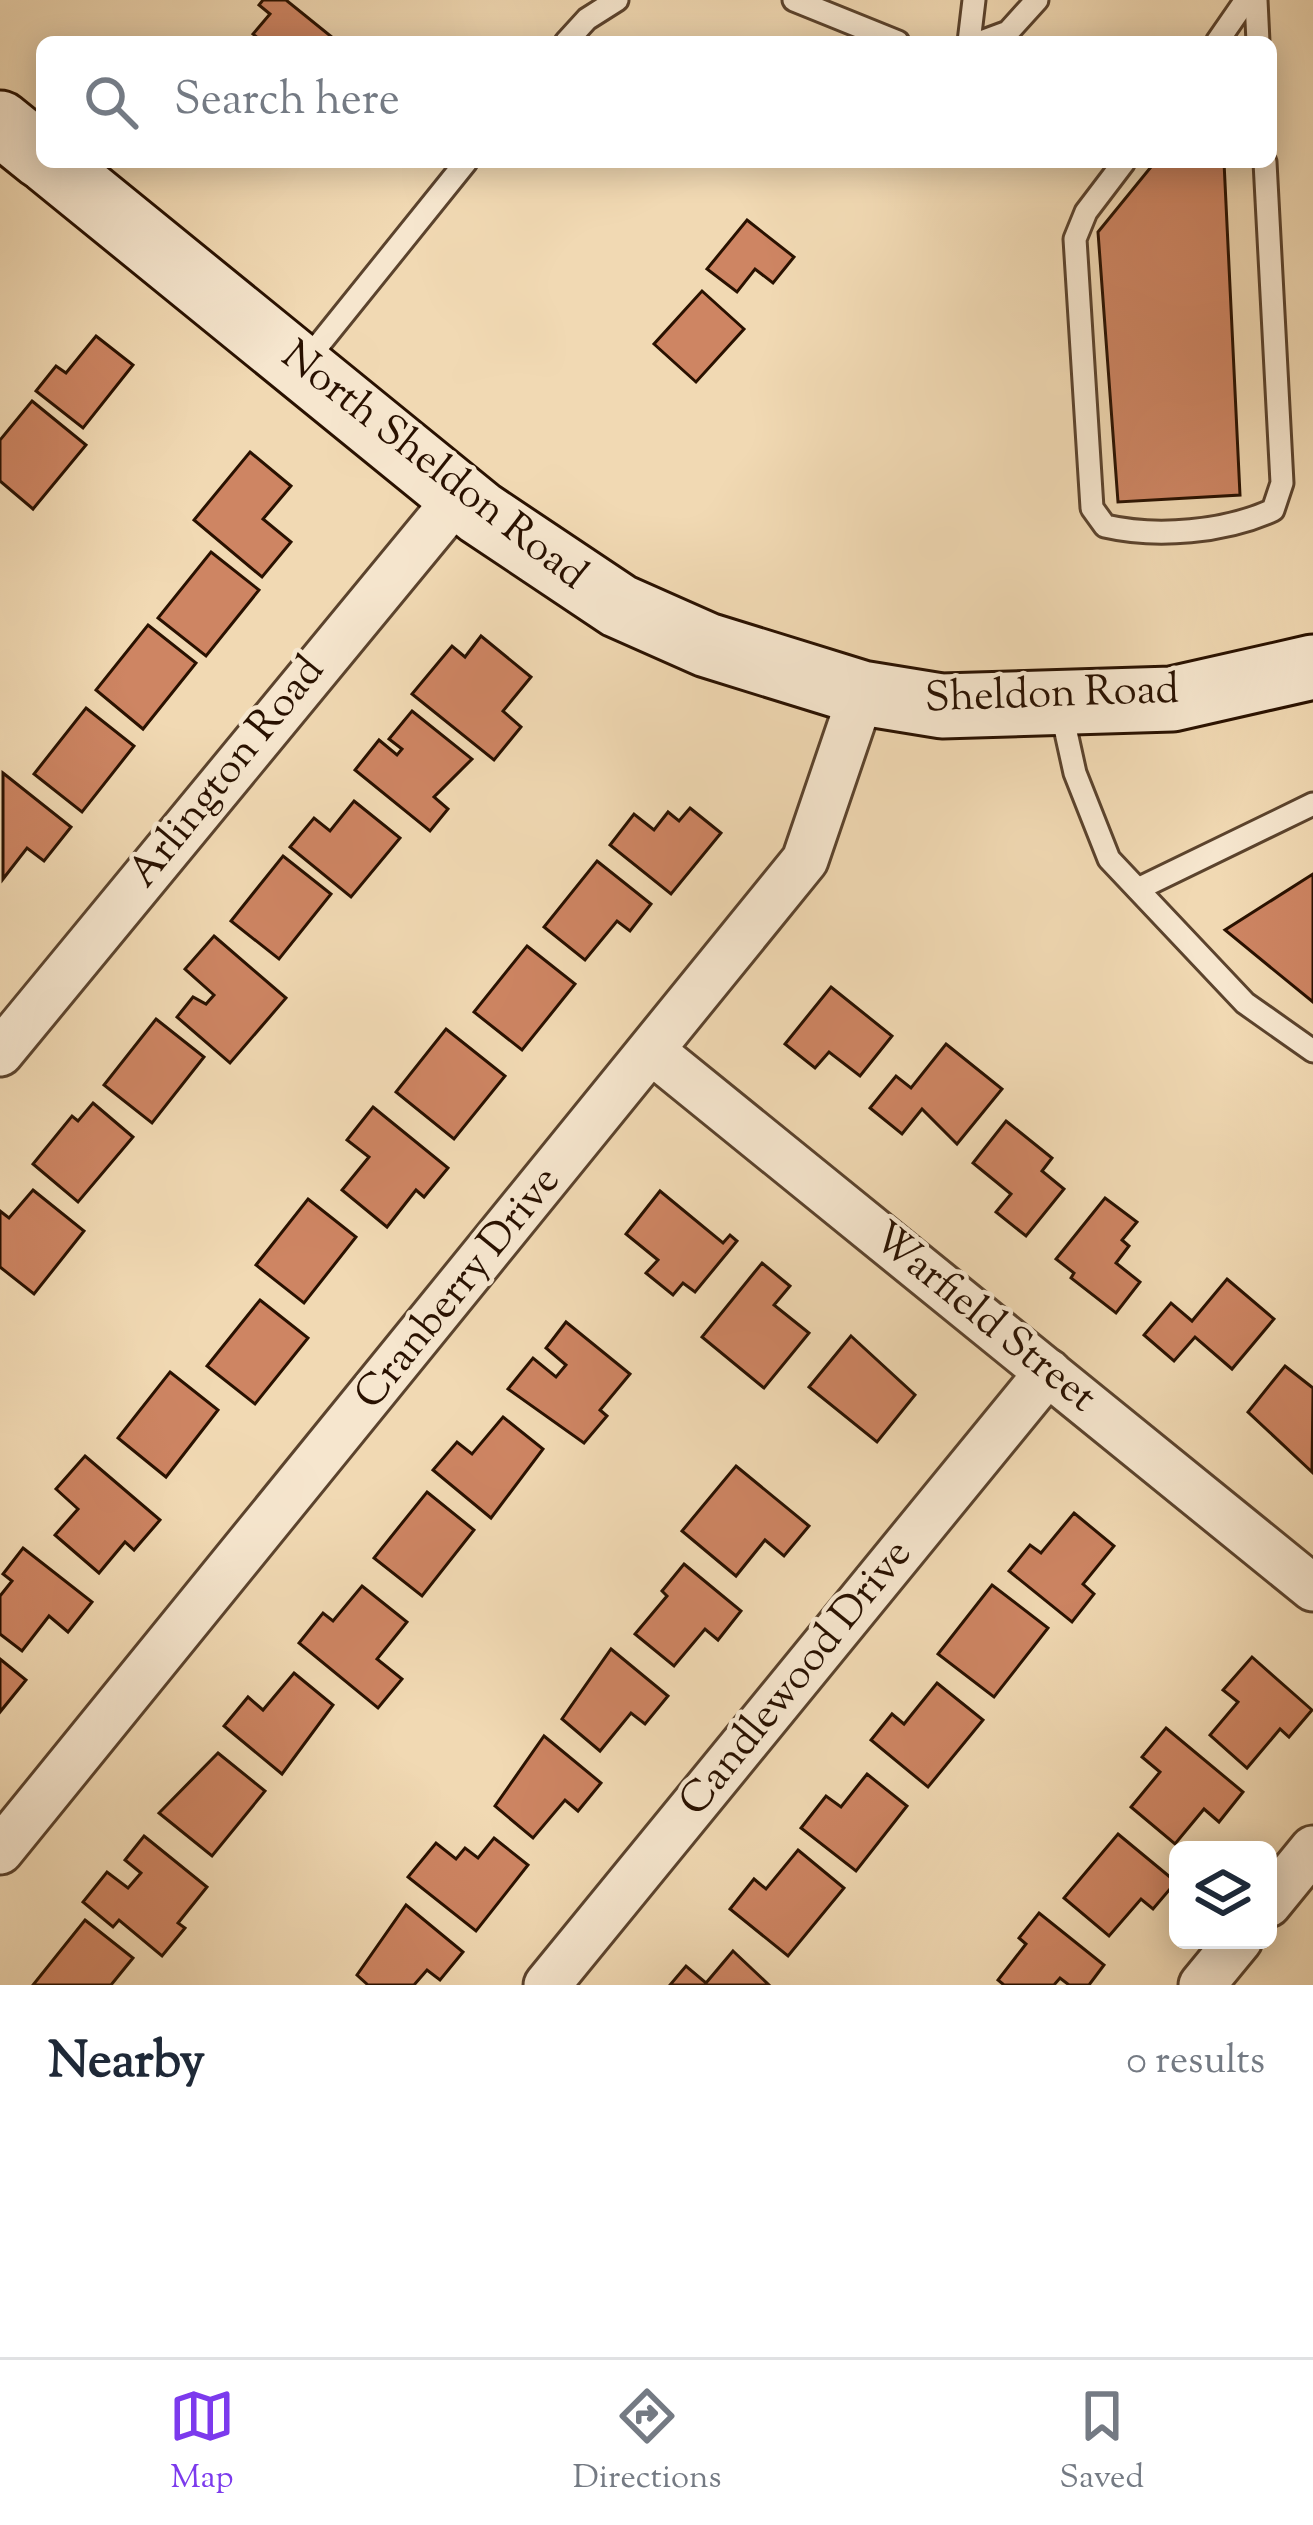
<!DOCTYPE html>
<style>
body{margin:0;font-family:"Sorts Mill Goudy",serif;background:#f2f2f3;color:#1f2937}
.controls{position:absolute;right:36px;bottom:36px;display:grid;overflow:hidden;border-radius:18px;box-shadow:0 6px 30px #0003}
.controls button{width:108px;height:108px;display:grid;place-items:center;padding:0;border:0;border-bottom:3px solid #e0e1e3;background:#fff;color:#1f2937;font:60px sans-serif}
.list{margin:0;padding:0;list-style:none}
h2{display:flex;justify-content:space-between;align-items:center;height:156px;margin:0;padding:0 48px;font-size:51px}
h2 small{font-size:39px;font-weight:400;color:#747a83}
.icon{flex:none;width:66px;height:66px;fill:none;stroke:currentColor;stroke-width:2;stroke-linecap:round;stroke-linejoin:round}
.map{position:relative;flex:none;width:1313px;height:1985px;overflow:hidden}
.search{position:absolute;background:#fff;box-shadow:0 6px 30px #0003;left:36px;right:36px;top:36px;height:132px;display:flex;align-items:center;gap:30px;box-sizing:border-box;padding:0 42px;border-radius:18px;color:#747a83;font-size:45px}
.sheet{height:372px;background:#fff}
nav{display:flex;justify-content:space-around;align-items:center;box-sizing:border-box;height:168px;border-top:3px solid #e0e1e3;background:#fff;font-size:33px;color:#747a83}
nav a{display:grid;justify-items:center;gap:6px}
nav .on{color:#7c3aed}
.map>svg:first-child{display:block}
.building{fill:#ce8563;stroke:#291100;stroke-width:3}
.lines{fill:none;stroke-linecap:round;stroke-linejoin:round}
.lane-casing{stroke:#5b432d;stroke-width:27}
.street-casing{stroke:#5b432d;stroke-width:51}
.secondary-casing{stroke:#291100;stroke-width:69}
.lane{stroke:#f6e6ce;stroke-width:21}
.street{stroke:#f6e6ce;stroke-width:45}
.secondary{stroke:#f6e6ce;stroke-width:63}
.labels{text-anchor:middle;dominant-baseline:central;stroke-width:9;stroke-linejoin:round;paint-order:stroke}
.street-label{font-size:42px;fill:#291100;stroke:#f6e6ce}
</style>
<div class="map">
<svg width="1313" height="1985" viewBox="0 0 1313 1985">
<rect width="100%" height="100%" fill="#f1d9b3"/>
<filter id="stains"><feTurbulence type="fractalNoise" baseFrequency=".00167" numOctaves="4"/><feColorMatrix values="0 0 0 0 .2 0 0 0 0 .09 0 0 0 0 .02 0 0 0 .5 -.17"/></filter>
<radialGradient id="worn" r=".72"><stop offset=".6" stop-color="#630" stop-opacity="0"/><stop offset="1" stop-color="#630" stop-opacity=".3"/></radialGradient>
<!-- building -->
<g class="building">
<path d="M263 0H286L338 42H263L253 34 270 14 259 5Z"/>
<path d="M1155 162H1224L1240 495 1118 502 1098 232Z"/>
<path d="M747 220 794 257 773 283 755 269 737 292 707 269Z"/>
<path d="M702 291 744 329 696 382 654 344Z"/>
<path d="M96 336 133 365 83 428 36 391 56 366 66 373Z"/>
<path d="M32 401 86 445 33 509 0 481V440Z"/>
<path d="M250 452 291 486 263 519 291 542 262 577 194 520Z"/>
<path d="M211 552 259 590 206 656 158 618Z"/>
<path d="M148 625 196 663 143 729 96 690Z"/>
<path d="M481 636 531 677 503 711 521 727 494 760 412 694 452 646 465 657Z"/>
<path d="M86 708 134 746 82 812 34 774Z"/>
<path d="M412 711 472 759 434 797 448 809 430 831 355 770 379 740 397 755 402 749 389 739Z"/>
<path d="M3 773 71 827 44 861 27 848 3 879Z"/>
<path d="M354 801 400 838 351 897 290 847 314 818 330 831Z"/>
<path d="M690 808 721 833 671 894 610 845 634 814 654 830 668 812 679 821Z"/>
<path d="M283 856 331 894 279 959 231 921Z"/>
<path d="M597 861 651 904 630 931 617 921 585 960 544 927Z"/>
<path d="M1313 874V1002L1225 930Z"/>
<path d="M214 936 286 998 230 1063 177 1017 193 997 206 1004 214 995 185 969Z"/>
<path d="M527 946 575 984 522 1050 474 1012Z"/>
<path d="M831 987 892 1036 860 1076 829 1052 815 1068 785 1044Z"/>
<path d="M156 1019 204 1057 152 1123 104 1085Z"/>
<path d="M446 1029 505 1076 454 1139 396 1092Z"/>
<path d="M946 1044 1002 1089 957 1144 922 1109 902 1134 870 1108 896 1076 911 1088Z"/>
<path d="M93 1103 133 1137 78 1202 33 1164 72 1116 78 1121Z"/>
<path d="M373 1107 448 1168 424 1197 416 1190 387 1227 342 1190 369 1157 347 1140Z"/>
<path d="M1006 1121 1052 1158 1042 1171 1064 1189 1026 1236 996 1212 1011 1194 973 1163Z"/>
<path d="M33 1190 84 1231 34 1294 0 1267V1211L9 1218Z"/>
<path d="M660 1191 723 1243 730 1235 737 1241 695 1292 683 1283 673 1295 646 1273 658 1260 626 1234Z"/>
<path d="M1105 1198 1137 1222 1122 1240 1129 1246 1116 1263 1140 1282 1116 1313 1071 1278 1074 1273 1056 1259Z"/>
<path d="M308 1199 356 1237 304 1303 256 1265Z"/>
<path d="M762 1263 790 1286 774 1305 809 1333 764 1388 702 1337Z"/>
<path d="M1227 1279 1274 1319 1232 1369 1195 1337 1174 1361 1144 1335 1171 1303 1192 1321Z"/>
<path d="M260 1300 308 1338 255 1404 207 1366Z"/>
<path d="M566 1322 630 1374 600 1410 607 1416 584 1443 508 1389 533 1358 556 1377 566 1365 546 1348Z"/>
<path d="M851 1336 915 1395 877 1442 809 1387Z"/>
<path d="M1285 1366 1313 1388 1312 1472 1248 1412Z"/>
<path d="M170 1372 218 1410 166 1477 118 1438Z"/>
<path d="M503 1417 543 1449 491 1518 433 1470 457 1442 472 1454Z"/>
<path d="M85 1456 160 1520 134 1550 125 1542 99 1573 55 1535 78 1509 56 1489Z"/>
<path d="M736 1466 809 1526 784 1556 765 1540 736 1576 682 1531Z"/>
<path d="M427 1492 474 1530 422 1596 374 1558Z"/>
<path d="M1074 1513 1114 1546 1083 1584 1094 1594 1072 1622 1009 1571 1030 1545 1041 1553Z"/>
<path d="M23 1548 92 1602 68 1632 49 1616 22 1651 0 1634V1596L12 1581 3 1574Z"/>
<path d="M684 1564 741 1611 718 1640 705 1629 674 1666 635 1634 667 1596 662 1591Z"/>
<path d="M992 1585 1048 1628 994 1697 938 1654Z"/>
<path d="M362 1586 407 1622 377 1659 402 1679 378 1708 299 1643 323 1613 333 1621Z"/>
<path d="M611 1649 668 1696 645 1724 631 1713 600 1751 562 1719Z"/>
<path d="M1252 1657 1312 1710 1289 1737 1280 1729 1247 1768 1210 1735 1238 1702 1223 1690Z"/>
<path d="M0 1659 26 1680 0 1712Z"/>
<path d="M294 1673 333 1705 282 1774 224 1726 248 1697 263 1710Z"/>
<path d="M937 1683 983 1720 928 1787 871 1740 892 1714 904 1724Z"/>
<path d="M1166 1728 1243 1792 1219 1822 1204 1809 1175 1844 1131 1807 1160 1772 1142 1757Z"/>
<path d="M544 1736 601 1783 578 1811 565 1800 533 1838 495 1806Z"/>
<path d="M218 1753 265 1791 212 1856 159 1813Z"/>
<path d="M867 1774 907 1806 856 1871 801 1828 826 1796 841 1807Z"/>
<path d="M1118 1834 1176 1882 1153 1909 1141 1899 1109 1936 1064 1898Z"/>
<path d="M144 1836 207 1887 178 1923 185 1928 162 1956 119 1920 113 1927 83 1902 107 1872 128 1888 141 1873 125 1860Z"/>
<path d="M494 1838 528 1865 476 1931 408 1877 436 1843 456 1859 465 1848 478 1858Z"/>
<path d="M798 1850 844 1888 788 1956 730 1909 754 1879 766 1889Z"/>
<path d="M406 1905 463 1952 440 1980 427 1970 414 1985H368L357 1975Z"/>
<path d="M1039 1913 1104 1965 1089 1985H1069L1060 1978 1054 1985H1004L998 1980 1026 1944 1019 1938Z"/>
<path d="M85 1920 133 1958 111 1985H33Z"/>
<path d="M733 1951 769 1985H670L686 1966 706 1983Z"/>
</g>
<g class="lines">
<!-- lane casing -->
<g class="lane-casing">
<g id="lane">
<path d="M794 0 898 42"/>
<path d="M1256 0 1258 42"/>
<path d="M566 42 587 19 617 0"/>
<path d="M969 42 974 0"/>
<path d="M981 42 1008 32 1037 0"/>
<path d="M1217 42 1246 0"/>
<path d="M1124 162 1086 212 1075 239 1092 508 1105 526C1157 538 1225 532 1273 510L1282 483 1265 162"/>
<path d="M305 362 466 162"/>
<path d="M1060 705 1075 773 1109 859 1245 1003 1313 1051"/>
<path d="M1138 889 1313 804"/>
</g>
</g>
<!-- street casing -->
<g class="street-casing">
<g id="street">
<path d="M653 1052 1313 1588"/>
<path d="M0 1053 459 496"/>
<path d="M0 1851 805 860 862 693"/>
<path d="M1268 1904 1313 1849"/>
<path d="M547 1985 1048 1372"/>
<path d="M1202 1985 1239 1940"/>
</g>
</g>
<!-- secondary casing -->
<g class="secondary-casing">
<g id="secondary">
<path d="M0 123 42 157"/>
<path d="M49 162 480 513 619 606 707 645 862 693 942 706 1172 699 1313 667"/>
</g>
</g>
<!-- lane -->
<use href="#lane" class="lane"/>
<!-- street -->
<use href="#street" class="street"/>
<!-- secondary -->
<use href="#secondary" class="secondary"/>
</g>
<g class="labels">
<!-- street labels -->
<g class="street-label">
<text transform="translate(433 467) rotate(38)">North Sheldon Road</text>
<text transform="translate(1052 696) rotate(-2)">Sheldon Road</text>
<text transform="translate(228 773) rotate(-51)">Arlington Road</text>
<text transform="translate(459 1289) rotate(-51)">Cranberry Drive</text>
<text transform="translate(983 1319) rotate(39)">Warfield Street</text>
<text transform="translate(797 1679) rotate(-51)">Candlewood Drive</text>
</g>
</g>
<rect width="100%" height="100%" filter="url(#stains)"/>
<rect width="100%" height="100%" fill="url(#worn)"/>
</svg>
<div class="controls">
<button><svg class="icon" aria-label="layers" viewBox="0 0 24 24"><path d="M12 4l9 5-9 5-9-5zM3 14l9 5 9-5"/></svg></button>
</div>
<div class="search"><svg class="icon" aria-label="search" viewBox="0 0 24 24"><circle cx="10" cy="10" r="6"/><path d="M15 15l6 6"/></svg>Search here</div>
</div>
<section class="sheet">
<h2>Nearby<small>0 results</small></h2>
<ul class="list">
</ul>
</section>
<nav>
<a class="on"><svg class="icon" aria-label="map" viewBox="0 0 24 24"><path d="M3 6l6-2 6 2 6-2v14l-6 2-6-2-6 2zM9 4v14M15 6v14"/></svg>Map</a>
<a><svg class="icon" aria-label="directions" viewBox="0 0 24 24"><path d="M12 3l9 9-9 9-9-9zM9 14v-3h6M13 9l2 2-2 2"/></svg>Directions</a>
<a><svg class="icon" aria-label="saved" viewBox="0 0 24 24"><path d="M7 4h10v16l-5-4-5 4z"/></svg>Saved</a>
</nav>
